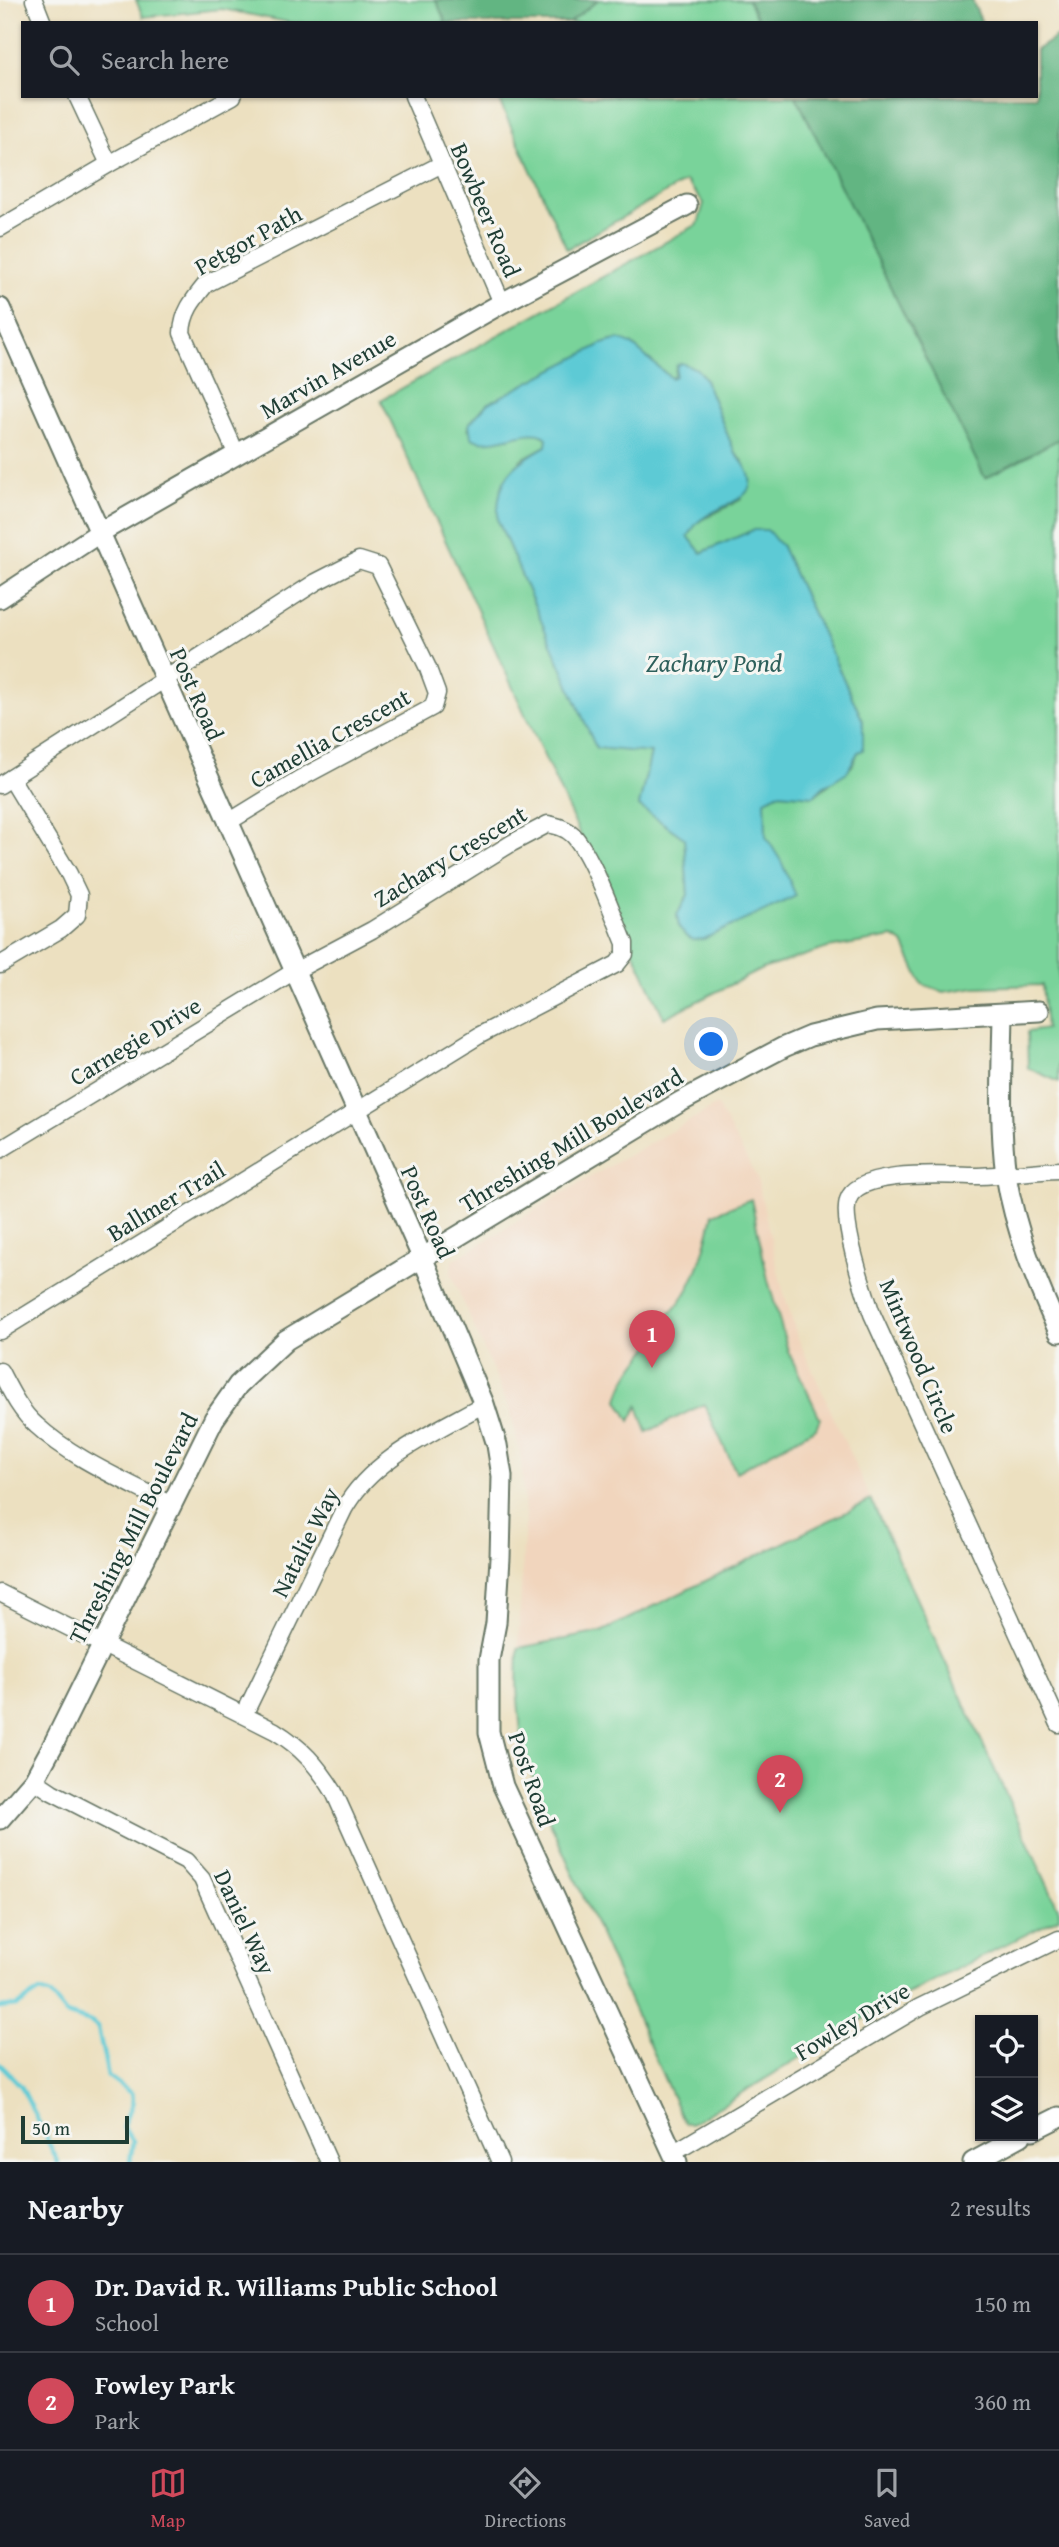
<!DOCTYPE html>
<style>
body{margin:0;font-family:"Gentium Book Plus",serif;background:#20242c;color:#f1f3f6}
.controls{position:absolute;right:21px;bottom:21px;display:grid;overflow:hidden;border-radius:0px;box-shadow:0 2px 5px #0004}
.controls button{width:63px;height:63px;display:grid;place-items:center;padding:0;border:0;border-bottom:2px solid #363941;background:#171b24;color:#f1f3f6;font:35px sans-serif}
.scale{position:absolute;left:21px;bottom:18px;width:108px;box-sizing:border-box;padding-left:7px;border:4px solid #1f3d34;border-top:0;font-size:19px;line-height:24px;white-space:nowrap;color:#1f3d34;-webkit-text-stroke:5px #f6f6f2;paint-order:stroke}
.you{position:absolute;left:712px;top:1045px;width:24px;height:24px;margin:-18px;border:5px solid #fff;border-radius:50%;background:#1a73e8;box-shadow:0 0 0 10px #1a73e833}
.badge{display:grid;place-items:center;width:46px;height:46px;border-radius:50%;background:#d1495b;color:#fff;font-size:23px;font-weight:700}
.pin{position:absolute;translate:-50% -58px;filter:drop-shadow(0 2px 4px #0008)}
.pin::after{content:'';position:absolute;top:37px;width:24px;height:21px;background:inherit;clip-path:polygon(0 0,100% 0,50% 100%)}
.list{margin:0;padding:0;list-style:none}
h2{display:flex;justify-content:space-between;align-items:center;height:91px;margin:0;padding:0 28px;font-size:30px}
h2 small{font-size:23px;font-weight:400;color:#9ea1a6}
.list li{display:grid;grid-template-columns:46px 1fr auto;gap:21px;align-items:center;box-sizing:border-box;height:98px;padding:0 28px;border-top:2px solid #363941}
.list b{display:block;font-size:26px;white-space:nowrap}
.list p{margin:0;font-size:23px;white-space:nowrap;color:#9ea1a6}
.list em{font-size:23px;font-style:normal;color:#9ea1a6}
.icon{flex:none;width:38px;height:38px;fill:none;stroke:currentColor;stroke-width:2;stroke-linecap:round;stroke-linejoin:round}
.map{position:relative;flex:none;width:1059px;height:2162px;overflow:hidden}
.search{position:absolute;background:#171b24;box-shadow:0 2px 5px #0004;left:21px;right:21px;top:21px;height:77px;display:flex;align-items:center;gap:18px;box-sizing:border-box;padding:0 24px;border-radius:0px;color:#9ea1a6;font-size:26px}
.sheet{height:287px;background:#171b24}
nav{display:flex;justify-content:space-around;align-items:center;box-sizing:border-box;height:98px;border-top:2px solid #363941;background:#171b24;font-size:19px;color:#9ea1a6}
nav a{display:grid;justify-items:center;gap:4px}
nav .on{color:#d1495b}
.map>svg:first-child{display:block}
.built{fill:#f1d5bd}
.green{fill:#79d39a;stroke:#4c8867;stroke-width:2;fill-rule:evenodd}
.forest{fill:#62b582;stroke:#40795b;stroke-width:2}
.water{fill:#5dcad5;stroke:#3e8484;stroke-width:2}
.lines{fill:none;stroke-linecap:round;stroke-linejoin:round}
.stream{stroke:#5dcad5;stroke-width:4.5}
.minor-casing{stroke:#677665;stroke-width:19}
.tertiary-casing{stroke:#677665;stroke-width:23}
.minor{stroke:#fff;stroke-width:16}
.tertiary{stroke:#fff;stroke-width:19}
.labels{text-anchor:middle;dominant-baseline:central;stroke-width:6;stroke-linejoin:round;paint-order:stroke}
.street-label{font-size:24px;fill:#1f3d34;stroke:#f6f6f2}
.water-label{font-size:26px;font-style:italic;fill:#2e605c;stroke:#f6f6f2}
</style>
<div class="map">
<svg width="1059" height="2162" viewBox="0 0 1059 2162">
<rect width="100%" height="100%" fill="#f6f6f2"/>
<filter id="ink" filterUnits="userSpaceOnUse"><feTurbulence type="fractalNoise" baseFrequency=".0143" numOctaves="2"/><feDisplacementMap in="SourceGraphic" scale="14" xChannelSelector="R" yChannelSelector="G"/><feConvolveMatrix kernelMatrix="1 2 1 2 8 2 1 2 1" color-interpolation-filters="sRGB"/></filter>
<filter id="wash" filterUnits="userSpaceOnUse"><feTurbulence type="fractalNoise" baseFrequency=".00686" numOctaves="4" result="noise"/><feDisplacementMap in="SourceGraphic" scale="28" xChannelSelector="R" yChannelSelector="G"/><feGaussianBlur stdDeviation="1.57" result="paint"/><feColorMatrix in="noise" values="0 0 0 0 0 0 0 0 0 0 0 0 0 0 0 0 0 1.4 0 .05"/><feComposite in="paint" operator="in"/></filter>
<g filter="url(#wash)">
<rect width="100%" height="100%" fill="#ece0c0"/>
<!-- built -->
<path class="built" d="M717 1105 757 1178 781 1283 797 1336 871 1500 601 1632 518 1648 525 1516 521 1457 510 1410 451 1274 452 1261 568 1190Z"/>
<!-- green -->
<g class="green">
<path d="M136 0H436L446 23H292L222 9 143 17Z"/>
<path d="M598 0H748L759 23H569Z"/>
<path d="M497 96H796L985 478 1059 439V1082L1028 1068 1027 1032 1046 1029 1042 985 976 987 943 992 922 984 903 943 893 937 828 948 762 969 664 1018 381 400 698 224 704 203 686 181 567 249ZM610 341 631 344 671 378 674 376 676 367 701 373 704 378 735 453 743 461 742 499 696 523 688 536 701 553 753 530 781 545 863 721V749L858 752 852 766 814 796 779 793 765 800 766 837 776 855 679 927 677 915 688 895 684 838 639 806 651 753 520 460 546 446 547 438 538 433 468 429 469 424 487 404Z"/>
<path d="M751 1199 768 1280 788 1351 820 1418 816 1428 736 1472 704 1404 647 1432 638 1406 630 1421 618 1400C624 1375 642 1357 657 1337L650 1328C691 1307 704 1255 713 1214Z"/>
<path d="M871 1500 1059 1910V1918L893 2001 691 2124 684 2123 537 1793 521 1734 517 1688 518 1648 601 1632Z"/>
</g>
<!-- forest -->
<g class="forest">
<path d="M436 0H598L569 23H446Z"/>
<path d="M748 0H972L982 23H759Z"/>
<path d="M1059 35V439L985 478 796 96H1036V50Z"/>
</g>
<!-- water -->
<path class="water" d="M619 339 631 344 671 378 675 376 677 365 682 363 697 369 704 378 735 453C778 501 720 500 697 523 694 526 691 533 688 536L701 553 753 530H767C773 535 775 541 781 545L863 721V750L858 752 847 772 823 787 814 796 779 793 765 800 766 837 781 861 796 896 704 939 692 940 685 935 679 927 677 915 688 895 684 838 639 806 651 753 596 748 498 521C496 479 511 465 546 446L547 438C531 423 489 452 471 437L469 424 487 404 602 344Z"/>
<g class="lines">
<!-- stream -->
<g class="stream">
<path d="M0 2008 17 2006 40 1991 51 1995 66 2014 91 2022 98 2028 108 2076 132 2094C136 2105 125 2115 123 2126L133 2141 130 2162"/>
<path d="M0 2064 21 2086 58 2162"/>
</g>
</g>
</g>
<g filter="url(#ink)">
<g class="lines">
<!-- minor casing -->
<g class="minor-casing">
<g id="minor">
<path d="M34 0 43 23"/>
<path d="M77 96 109 164"/>
<path d="M413 96 502 303"/>
<path d="M0 228 109 164 233 96"/>
<path d="M237 455 182 333C183 312 193 300 206 284L442 164"/>
<path d="M0 785 316 582 359 560 378 566 427 666 437 693 433 707 299 779 227 823"/>
<path d="M0 965 61 929 77 915 79 895 69 874 11 778"/>
<path d="M0 1150 293 972 372 930 512 843 548 824C557 826 566 828 573 835 592 855 613 915 625 943V954L617 964 480 1035 0 1331"/>
<path d="M1059 1170C1032 1171 1006 1175 979 1176 952 1176 858 1168 848 1200 841 1223 864 1290 872 1314L1059 1724"/>
<path d="M0 1371C10 1390 20 1411 36 1425 73 1459 126 1481 171 1505"/>
<path d="M0 1593 275 1731C301 1747 318 1766 334 1792L500 2162"/>
<path d="M244 1715 344 1509C372 1458 435 1432 484 1404"/>
<path d="M34 1780 52 1792 186 1861 202 1879 329 2162"/>
<path d="M673 2153 920 2007 1059 1939"/>
</g>
</g>
<!-- tertiary casing -->
<g class="tertiary-casing">
<g id="tertiary">
<path d="M0 308 422 1257 484 1404 497 1445 502 1476 500 1558 496 1623 489 1660V1732L503 1786 677 2162"/>
<path d="M0 598 99 533 502 303 687 205"/>
<path d="M1003 1014C1002 1067 999 1122 1006 1175 1015 1230 1036 1281 1059 1332"/>
<path d="M0 1819 34 1780 52 1747 214 1419 238 1385 286 1340 680 1102 784 1047 810 1036 877 1020 1039 1011"/>
<path d="M1033 2130 1059 2117"/>
<path d="M973 2162 1021 2136"/>
</g>
</g>
<!-- minor -->
<use href="#minor" class="minor"/>
<!-- tertiary -->
<use href="#tertiary" class="tertiary"/>
</g>
</g>
<g class="labels">
<!-- street labels -->
<g class="street-label">
<text transform="translate(486 210) rotate(67)">Bowbeer Road</text>
<text transform="translate(248 240) rotate(-29)">Petgor Path</text>
<text transform="translate(328 374) rotate(-30)">Marvin Avenue</text>
<text transform="translate(197 694) rotate(66)">Post Road</text>
<text transform="translate(330 738) rotate(-29)">Camellia Crescent</text>
<text transform="translate(450 856) rotate(-31)">Zachary Crescent</text>
<text transform="translate(135 1041) rotate(-31)">Carnegie Drive</text>
<text transform="translate(571 1140) rotate(-31)">Threshing Mill Boulevard</text>
<text transform="translate(166 1201) rotate(-31)">Ballmer Trail</text>
<text transform="translate(428 1212) rotate(66)">Post Road</text>
<text transform="translate(919 1356) rotate(67)">Mintwood Circle</text>
<text transform="translate(133 1528) rotate(-63)">Threshing Mill Boulevard</text>
<text transform="translate(305 1542) rotate(-63)">Natalie Way</text>
<text transform="translate(532 1779) rotate(71)">Post Road</text>
<text transform="translate(245 1922) rotate(65)">Daniel Way</text>
<text transform="translate(852 2021) rotate(-31)">Fowley Drive</text>
</g>
<!-- water labels -->
<g class="water-label">
<text x="714" y="662">Zachary Pond</text>
</g>
</g>
</svg>
<div class="controls">
<button><svg class="icon" aria-label="locate" viewBox="0 0 24 24"><circle cx="12" cy="12" r="6"/><path d="M12 2v4M12 18v4M2 12h4M18 12h4"/></svg></button>
<button><svg class="icon" aria-label="layers" viewBox="0 0 24 24"><path d="M12 4l9 5-9 5-9-5zM3 14l9 5 9-5"/></svg></button>
</div>
<div class="scale">50 m</div>
<div class="you"></div>
<div class="pin badge" style="left:652px;top:1368px">1</div>
<div class="pin badge" style="left:780px;top:1813px">2</div>
<div class="search"><svg class="icon" aria-label="search" viewBox="0 0 24 24"><circle cx="10" cy="10" r="6"/><path d="M15 15l6 6"/></svg>Search here</div>
</div>
<section class="sheet">
<h2>Nearby<small>2 results</small></h2>
<ul class="list">
<li><span class="badge">1</span><div><b>Dr. David R. Williams Public School</b><p>School</p></div><em>150 m</em></li>
<li><span class="badge">2</span><div><b>Fowley Park</b><p>Park</p></div><em>360 m</em></li>
</ul>
</section>
<nav>
<a class="on"><svg class="icon" aria-label="map" viewBox="0 0 24 24"><path d="M3 6l6-2 6 2 6-2v14l-6 2-6-2-6 2zM9 4v14M15 6v14"/></svg>Map</a>
<a><svg class="icon" aria-label="directions" viewBox="0 0 24 24"><path d="M12 3l9 9-9 9-9-9zM9 14v-3h6M13 9l2 2-2 2"/></svg>Directions</a>
<a><svg class="icon" aria-label="saved" viewBox="0 0 24 24"><path d="M7 4h10v16l-5-4-5 4z"/></svg>Saved</a>
</nav>
